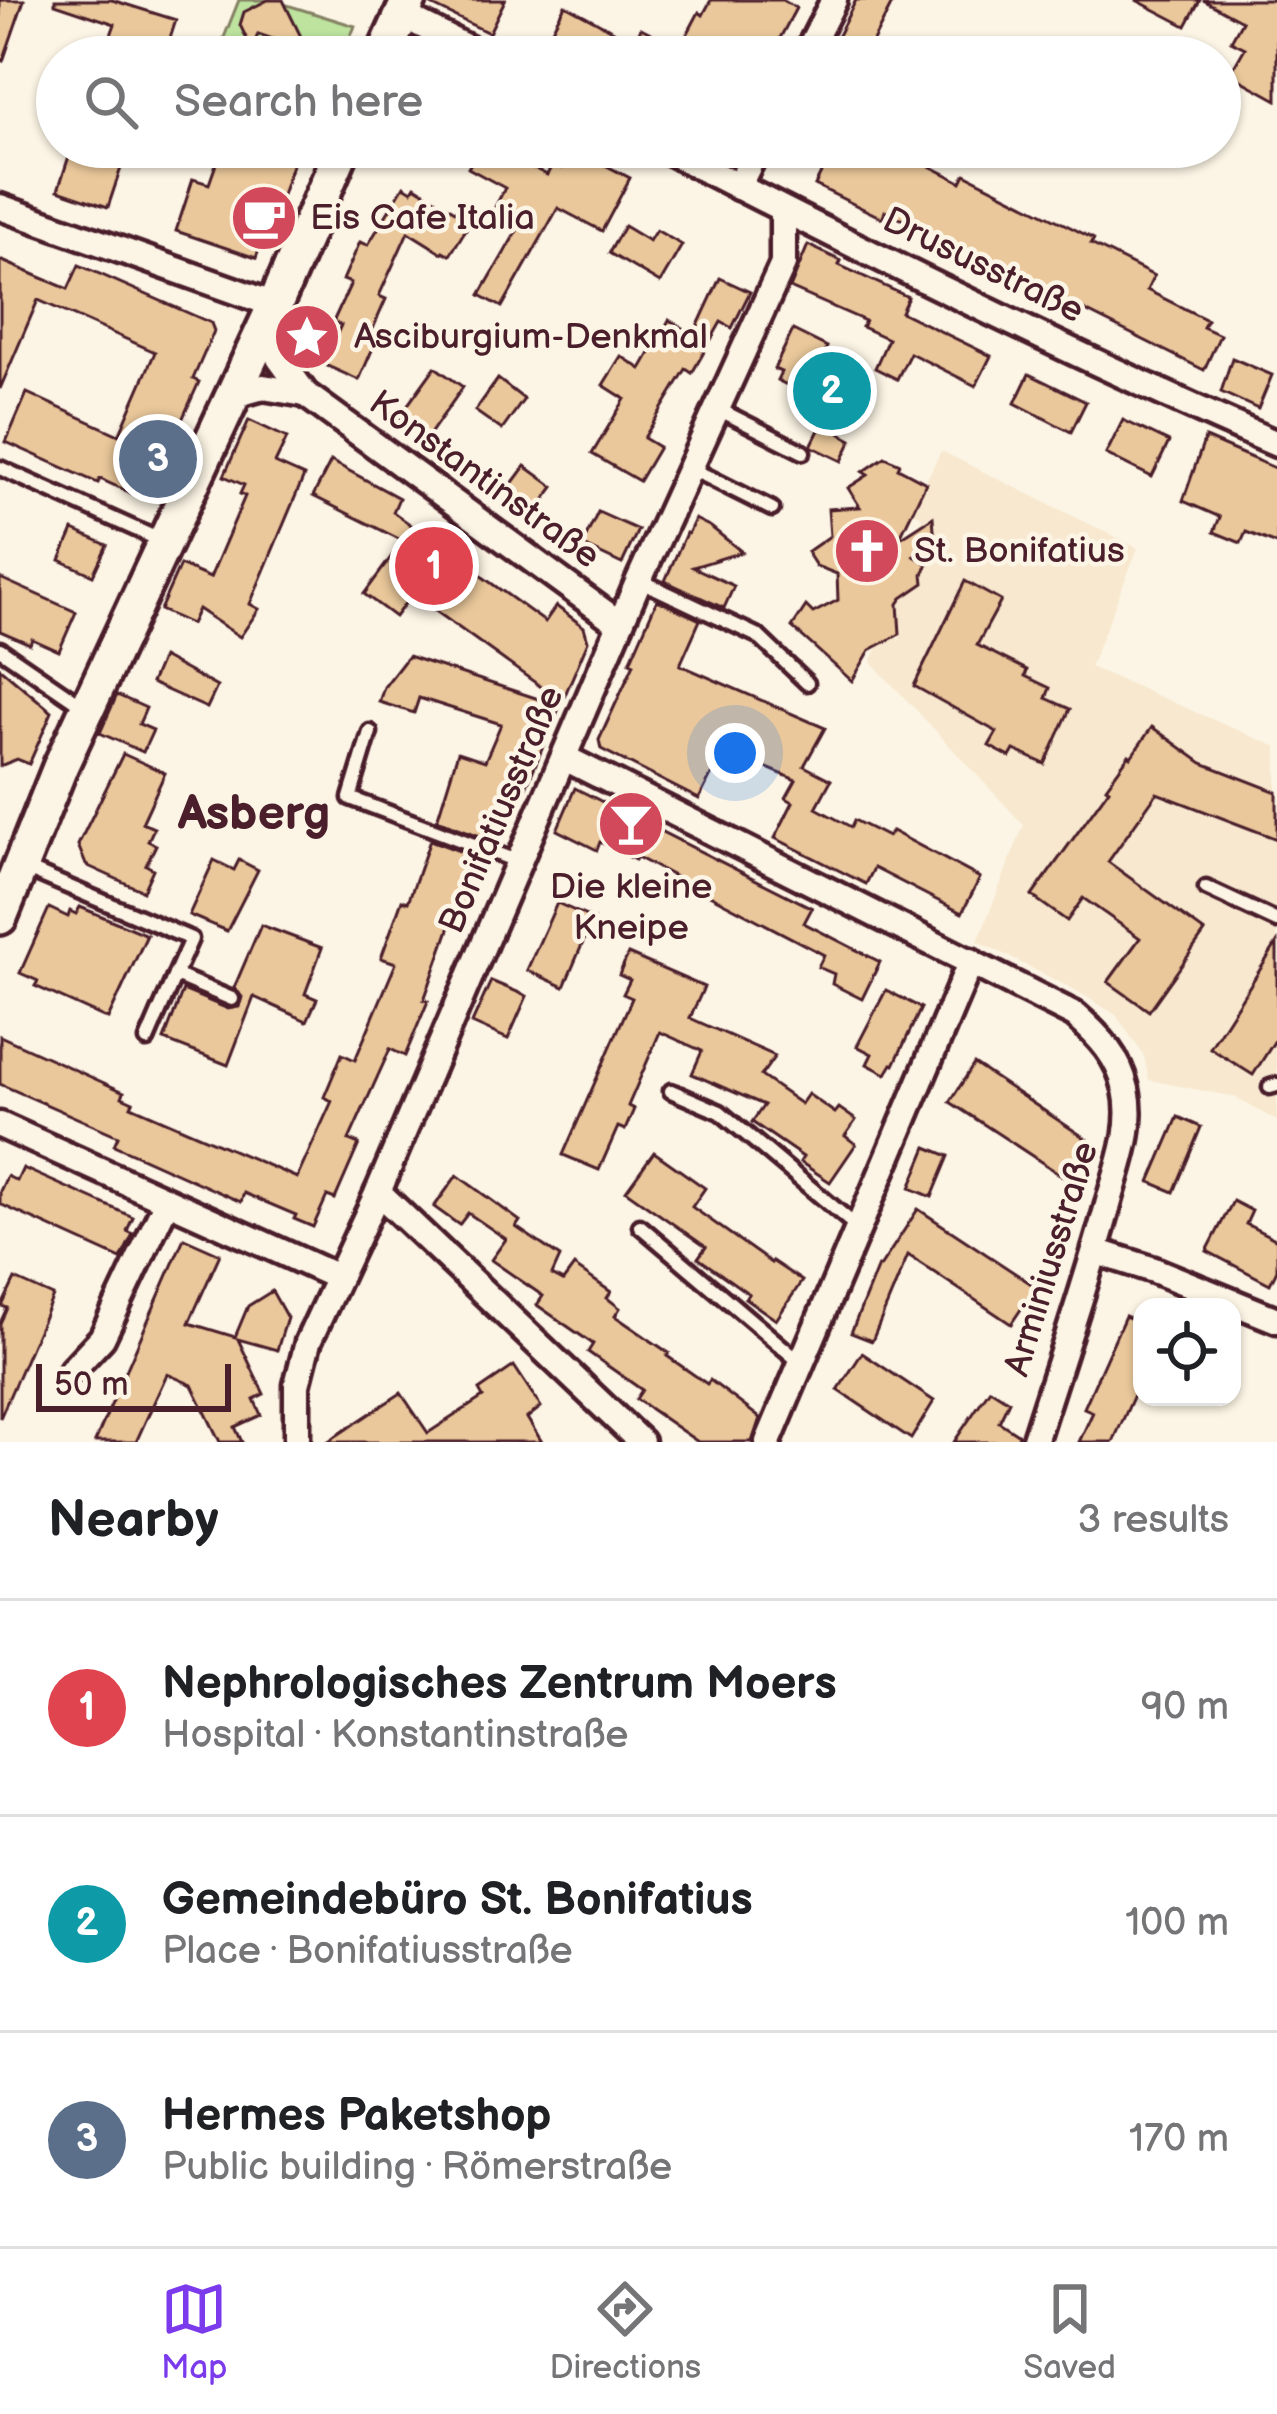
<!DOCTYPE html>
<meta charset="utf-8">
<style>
body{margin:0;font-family:"Balsamiq Sans",sans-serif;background:#f2f2f2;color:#202124}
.controls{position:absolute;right:36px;bottom:36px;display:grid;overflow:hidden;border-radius:24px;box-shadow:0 3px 9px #0004}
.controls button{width:108px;height:108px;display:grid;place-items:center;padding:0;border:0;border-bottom:3px solid #e0e0e0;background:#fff;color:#202124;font:60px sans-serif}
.scale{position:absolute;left:36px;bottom:30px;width:195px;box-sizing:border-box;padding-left:12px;border:6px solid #4a1f2b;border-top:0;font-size:33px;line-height:42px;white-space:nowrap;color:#4a1f2b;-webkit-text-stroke:9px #fcf5e5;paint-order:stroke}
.you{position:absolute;left:735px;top:753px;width:42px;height:42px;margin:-30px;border:9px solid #fff;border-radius:50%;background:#1a73e8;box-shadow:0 0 0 18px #1a73e833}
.badge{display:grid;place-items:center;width:78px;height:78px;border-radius:50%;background:#7c3aed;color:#fff;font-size:39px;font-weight:700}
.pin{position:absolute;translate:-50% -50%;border:6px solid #fff;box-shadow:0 3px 12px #0006}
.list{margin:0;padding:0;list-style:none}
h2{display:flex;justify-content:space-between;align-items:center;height:156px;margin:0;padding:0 48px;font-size:51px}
h2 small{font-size:39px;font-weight:400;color:#757577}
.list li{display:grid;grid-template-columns:78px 1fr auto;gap:36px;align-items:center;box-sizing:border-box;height:216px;padding:0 48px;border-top:3px solid #e0e0e0}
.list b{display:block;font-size:45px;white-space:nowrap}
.list p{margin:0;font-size:39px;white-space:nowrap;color:#757577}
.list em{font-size:39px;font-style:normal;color:#757577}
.icon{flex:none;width:66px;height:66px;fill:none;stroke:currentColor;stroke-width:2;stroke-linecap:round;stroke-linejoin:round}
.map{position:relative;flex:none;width:1277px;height:1442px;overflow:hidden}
.search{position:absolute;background:#fff;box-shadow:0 3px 9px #0004;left:36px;right:36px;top:36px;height:132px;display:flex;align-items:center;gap:30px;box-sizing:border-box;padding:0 42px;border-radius:66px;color:#757577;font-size:45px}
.sheet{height:804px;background:#fff}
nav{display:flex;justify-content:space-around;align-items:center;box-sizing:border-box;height:168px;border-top:3px solid #e0e0e0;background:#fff;font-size:33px;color:#757577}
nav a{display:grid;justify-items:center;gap:6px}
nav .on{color:#7c3aed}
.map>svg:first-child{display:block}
.built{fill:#f7e8cf}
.green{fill:#bde39e;stroke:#848164;stroke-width:3}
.building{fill:#eac89b;stroke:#4a1f2b;stroke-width:3}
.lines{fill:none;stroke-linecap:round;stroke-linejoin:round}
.lane-casing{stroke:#4a1f2b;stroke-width:21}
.street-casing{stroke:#4a1f2b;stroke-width:33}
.secondary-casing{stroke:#4a1f2b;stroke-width:42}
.lane{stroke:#fcf5e5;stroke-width:12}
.street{stroke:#fcf5e5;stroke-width:24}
.secondary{stroke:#fcf5e5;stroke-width:33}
.labels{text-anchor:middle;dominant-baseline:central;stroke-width:9;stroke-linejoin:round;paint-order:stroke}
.poi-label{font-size:36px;fill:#4a1f2b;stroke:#fcf5e5;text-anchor:start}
.street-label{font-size:36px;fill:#4a1f2b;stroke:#fcf5e5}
.district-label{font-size:48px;font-weight:bold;fill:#4a1f2b;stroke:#fcf5e5}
</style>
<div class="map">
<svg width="1277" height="1442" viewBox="0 0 1277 1442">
<rect width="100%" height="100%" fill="#fcf5e5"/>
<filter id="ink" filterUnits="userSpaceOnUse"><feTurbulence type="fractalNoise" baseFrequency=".00833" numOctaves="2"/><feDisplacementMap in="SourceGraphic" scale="24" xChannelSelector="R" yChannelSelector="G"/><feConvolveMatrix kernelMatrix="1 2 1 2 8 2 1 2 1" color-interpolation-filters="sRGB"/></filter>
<g filter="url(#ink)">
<!-- built -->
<path class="built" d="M941 451 1138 548 1090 667 1277 747V1121L1235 1097 1149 1080 1144 1056 1116 1015 1075 990 978 941 1024 825 871 662 880 644 893 636 900 640 898 604 902 598 924 583 923 574 928 564 922 557 925 549 935 542 933 518 926 521V525H919L922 519 919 514 910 513Z"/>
<!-- green -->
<path class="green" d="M239 0H271L355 26 342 57H259L221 45Z"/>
<!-- building -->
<g class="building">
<path d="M0 0H24L3 61 0 60Z"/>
<path d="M55 0H112L176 20 164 57H103L115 24 55 4Z"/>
<path d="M268 0H283L308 51 258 34 252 50 240 25 244 12Z"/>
<path d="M430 0H505L489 33 429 4Z"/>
<path d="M711 0H782L796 8 770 57H554L541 50 565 5 634 42 641 28 680 48 699 12 703 15Z"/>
<path d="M856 0H894L865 57H827Z"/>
<path d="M1136 0H1200L1186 26Z"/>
<path d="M1203 0H1277V100L1230 74 1245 48 1231 41 1242 21Z"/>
<path d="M72 147H128L108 207 58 190Z"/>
<path d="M222 147H298L278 207 274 206 256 258 176 231 193 179 209 184Z"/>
<path d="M442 147H493L547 175 553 163 561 168 572 148 630 178 602 231 558 208 502 307 480 295 522 222 495 207 505 188 468 168 471 163Z"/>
<path d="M834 147H919L914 158 961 182 965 174 1094 239 1091 244 1154 276 1147 290 1207 320 1203 327 1220 335 1204 370 885 211 882 218 815 185Z"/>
<path d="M404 186 412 191 415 186 471 221 450 255 443 251 442 253 408 232 379 296 386 299 369 338 376 341 359 380 323 364 341 325 333 322 351 283 343 280 360 242 368 245Z"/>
<path d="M624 226 649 241 656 230 682 245 660 283 609 253Z"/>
<path d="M808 245 841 261 839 265 908 297 901 312 991 356 976 386 910 353 897 379 875 368 888 339 862 327 865 321 790 288Z"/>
<path d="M0 260 68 289 79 265 211 323 214 331 193 379 199 382 146 500 100 479 98 483 6 442 27 393 119 435 155 352 38 300 0 389Z"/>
<path d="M720 278 750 292 732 328 721 322 692 373 686 369 644 438 659 447 639 481 592 454 625 399 603 385 621 356 641 369 669 320 694 334Z"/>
<path d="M793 330 827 347 824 353 872 377 841 434 852 440 842 461 811 446 822 424 819 401 777 380 781 372 774 369Z"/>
<path d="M1232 358 1272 375 1258 409 1221 392Z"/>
<path d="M435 367 463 387 427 438 399 417Z"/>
<path d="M1029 374 1086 402 1071 432 1015 403Z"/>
<path d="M498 379 524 399 502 430 475 411Z"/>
<path d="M249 420 287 438 275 463 304 476 250 604 259 609 240 637 198 609 191 624 160 610 180 565 210 578 245 496 240 494 244 485 224 476Z"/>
<path d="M1123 420 1169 442 1152 477 1106 454Z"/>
<path d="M1205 438 1277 469V544L1246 532 1241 543 1214 532 1220 517 1183 501Z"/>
<path d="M885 457 900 464 898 468 926 483 899 539 933 517 935 542 914 556 928 564 923 574 924 583 902 598 898 604 900 634 870 650 852 681 792 627 806 606 813 613 838 600 837 574 816 566 807 552 830 536 828 509 860 507 848 488 868 475 863 472Z"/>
<path d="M331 461 399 498 393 512 545 622 556 606 584 627 588 641 562 702 412 594 395 617 364 594 403 541 313 496Z"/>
<path d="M525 466 554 487 534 514 505 493Z"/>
<path d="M598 512 638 530 622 564 582 545Z"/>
<path d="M695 519 711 527 742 552 693 567 734 586 724 608 665 581 686 533 688 534Z"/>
<path d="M73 530 107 545 93 575 60 560Z"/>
<path d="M0 578 76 612 59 651 32 639 30 644 0 631Z"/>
<path d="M965 581 1001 601 977 645 1027 670 1025 676 1050 688 1046 698 1070 709 1045 764 1014 750 1010 757 989 746 997 732 914 686Z"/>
<path d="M657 600 700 620 680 665 825 728 804 766 831 780 816 808 851 827 854 820 888 837 892 831 980 878 962 913 874 868 866 884 775 838 793 802 786 798 796 780 724 750 699 799 601 749 599 740 634 664 630 662Z"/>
<path d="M408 656 560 706 524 792 506 788 488 839 437 820 458 752 485 761 501 724 419 698 414 713 379 702 384 687Z"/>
<path d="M162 657 217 687 207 708 151 683Z"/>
<path d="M0 668 52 712 29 764 17 759 0 766Z"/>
<path d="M117 695 146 708 139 724 153 730 143 752 100 733Z"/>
<path d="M1152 727 1202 763 1277 792V839L1157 793 1108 862 1205 932 1149 1011 1108 982 1140 938 1083 898 1067 921 1032 896 1109 789 1106 787 1129 755 1131 757Z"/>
<path d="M123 754 165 773 142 823 154 828 148 841 156 845 146 865 153 869 143 891 86 865 78 845Z"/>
<path d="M575 788 812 908 804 923 880 962 862 999 832 984 834 974 818 967 824 955 637 857 635 860 600 842 597 850 557 830Z"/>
<path d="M430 840 481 859 459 920 453 918 424 1000 428 1001 405 1056 390 1049 349 1140 359 1144 335 1199 327 1196 313 1227 294 1219 296 1215 244 1193 241 1202 114 1145 118 1136 0 1084V1036L124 1092 122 1097 133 1102 131 1106 297 1178 332 1101 324 1097 342 1054 355 1060 396 963 381 958 402 900 408 902Z"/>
<path d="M214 860 234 870 239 860 258 870 227 931 189 915Z"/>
<path d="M557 903 593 919 564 987 527 970Z"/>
<path d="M80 907 147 935 108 1019 35 986 38 981 20 973 49 908 68 917 70 911 76 914Z"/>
<path d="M261 925 322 948 305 994 317 999 307 1021 254 997 228 1065 164 1040 183 990 228 1009 239 1007 242 997 234 988Z"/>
<path d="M1277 943V1037L1253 1075 1210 1048Z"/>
<path d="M628 954 704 987 690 1018 775 1056 761 1076 801 1104 808 1094 835 1113 839 1108 856 1120 845 1136 856 1144 830 1182 800 1162 803 1157 752 1122 764 1105 692 1074 702 1051 660 1032 628 1106 634 1109 625 1130 618 1127 599 1170 563 1155 632 998 623 994 630 980 619 975Z"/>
<path d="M491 981 527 996 508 1039 472 1023Z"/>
<path d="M886 990 921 1008 894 1065 892 1064 886 1074 867 1064 872 1054 857 1046Z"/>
<path d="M974 1064 1091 1142 1067 1179 950 1102Z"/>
<path d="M1178 1117 1201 1127 1174 1192 1150 1182Z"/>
<path d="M927 1147 949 1156 932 1197 910 1188Z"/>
<path d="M654 1152 705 1188 692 1207 771 1263 772 1261 802 1281 776 1320 745 1298 749 1294 698 1258 706 1247 626 1191Z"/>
<path d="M23 1168 133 1217 127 1231 133 1234 121 1259 0 1204V1191L7 1176 17 1181Z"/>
<path d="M457 1175 520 1221 516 1227 560 1257 552 1275 563 1281 574 1266 611 1292 607 1298 620 1308 615 1316 669 1353 667 1356 707 1384 710 1380 760 1418 752 1442H698L636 1399 642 1390 588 1352 593 1344 537 1305 543 1296 491 1260 506 1239 468 1213 459 1225 434 1207Z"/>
<path d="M1233 1201 1252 1211 1246 1224 1277 1240V1270L1270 1284 1207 1251Z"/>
<path d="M918 1209 1036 1287 1011 1324 908 1255 872 1341 851 1333 878 1266 880 1267Z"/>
<path d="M184 1238 220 1254 189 1323 235 1337 248 1306 272 1291 287 1318 277 1350 238 1339 264 1394 254 1399 261 1415 235 1427 242 1442H220L192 1385 167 1374 136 1442H95Z"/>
<path d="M15 1279 53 1296 0 1418V1323L7 1308 2 1306Z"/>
<path d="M1125 1316 1142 1323V1377L1113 1442H1079L1093 1412 1084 1408Z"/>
<path d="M862 1353 934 1401 911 1439 838 1390Z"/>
<path d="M514 1366 541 1407 527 1418 542 1442H327L401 1393 428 1433 483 1397 479 1390Z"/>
<path d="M990 1389 1009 1401 999 1422 1019 1435 1018 1442H954Z"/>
</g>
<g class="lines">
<!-- lane casing -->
<g class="lane-casing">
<g id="lane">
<path d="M718 409 803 452"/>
<path d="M0 468 162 541"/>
<path d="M690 468 772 509"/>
<path d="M639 580 758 636 807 683"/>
<path d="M0 649 86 708"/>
<path d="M370 732 350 798 519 862"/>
<path d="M20 866 191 939 175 975 232 999"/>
<path d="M1206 888 1277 921"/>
<path d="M147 1040 175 975"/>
<path d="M1270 1087 1277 1085"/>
<path d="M671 1091 720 1112 857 1227"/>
<path d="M640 1226 801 1363"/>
</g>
</g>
<!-- street casing -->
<g class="street-casing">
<g id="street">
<path d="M402 15 485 57"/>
<path d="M805 57 834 0"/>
<path d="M661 147C863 251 1068 353 1277 444"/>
<path d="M738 187 758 147"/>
<path d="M0 207 275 305"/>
<path d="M266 322 279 358 305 394 620 624"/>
<path d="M231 396 263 387 305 394"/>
<path d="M565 758 1075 1015C1099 1036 1119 1057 1126 1089 1135 1128 1118 1167 1108 1205 1086 1285 1059 1363 1034 1442"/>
<path d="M0 1125 337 1277"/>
<path d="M378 1192 641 1442"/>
<path d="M1095 1251 1154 1270 1277 1320"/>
<path d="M72 1370 102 1338 167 1201"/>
<path d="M297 1442V1385L308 1342 378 1192 639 580 783 264V210"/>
<path d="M768 1442 971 961"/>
</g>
</g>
<!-- secondary casing -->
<g class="secondary-casing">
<g id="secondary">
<path d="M383 57 409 0"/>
<path d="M0 917 61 765 275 305 343 147"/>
</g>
</g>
<!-- lane -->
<use href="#lane" class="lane"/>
<!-- street -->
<use href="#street" class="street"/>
<!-- secondary -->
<use href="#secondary" class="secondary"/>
</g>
</g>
<!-- icons -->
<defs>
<g id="cafe-disc" transform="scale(3.45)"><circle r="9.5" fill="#d1495b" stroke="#fcf5e5"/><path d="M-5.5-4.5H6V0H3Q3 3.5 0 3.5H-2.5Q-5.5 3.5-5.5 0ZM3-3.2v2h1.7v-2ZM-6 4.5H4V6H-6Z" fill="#fff"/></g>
<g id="sight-disc" transform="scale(3.45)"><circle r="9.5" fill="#d1495b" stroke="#fcf5e5"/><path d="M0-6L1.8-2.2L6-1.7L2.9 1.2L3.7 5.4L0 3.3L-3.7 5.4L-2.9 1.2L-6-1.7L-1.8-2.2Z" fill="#fff"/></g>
<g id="church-disc" transform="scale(3.45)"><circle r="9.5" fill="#d1495b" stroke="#fcf5e5"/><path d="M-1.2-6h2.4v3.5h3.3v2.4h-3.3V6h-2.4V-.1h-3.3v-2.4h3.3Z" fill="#fff"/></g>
<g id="bar-disc" transform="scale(3.45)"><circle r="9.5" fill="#d1495b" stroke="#fcf5e5"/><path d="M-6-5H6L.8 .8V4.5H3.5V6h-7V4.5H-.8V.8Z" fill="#fff"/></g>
</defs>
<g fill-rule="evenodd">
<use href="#cafe-disc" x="264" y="218"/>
<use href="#sight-disc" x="307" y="337"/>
<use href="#church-disc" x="867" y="551"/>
<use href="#bar-disc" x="631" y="824"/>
</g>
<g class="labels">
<!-- poi labels -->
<g class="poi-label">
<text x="310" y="218">Eis Cafe Italia</text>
<text x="354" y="337">Asciburgium-Denkmal</text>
<text x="914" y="551">St. Bonifatius</text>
<text x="631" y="887" text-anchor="middle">Die kleine<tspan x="631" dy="41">Kneipe</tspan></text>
</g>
<!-- street labels -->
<g class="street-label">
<text transform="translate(983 266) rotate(26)">Drususstraße</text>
<text transform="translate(484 480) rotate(36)">Konstantinstraße</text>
<text transform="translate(502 810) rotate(-67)">Bonifatiusstraße</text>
<text transform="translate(1052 1259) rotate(-73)">Arminiusstraße</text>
</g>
<!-- district labels -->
<g class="district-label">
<text x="254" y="814">Asberg</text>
</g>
</g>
</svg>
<div class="controls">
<button><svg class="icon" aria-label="locate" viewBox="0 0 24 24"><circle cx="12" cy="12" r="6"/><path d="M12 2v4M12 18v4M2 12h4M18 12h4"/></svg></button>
</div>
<div class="scale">50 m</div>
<div class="you"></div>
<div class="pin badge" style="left:434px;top:566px;background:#e0444e">1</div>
<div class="pin badge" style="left:832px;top:391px;background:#0f9aa8">2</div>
<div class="pin badge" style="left:158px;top:459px;background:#5c6f8a">3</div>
<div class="search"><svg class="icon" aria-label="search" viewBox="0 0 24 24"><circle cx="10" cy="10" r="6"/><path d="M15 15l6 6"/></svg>Search here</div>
</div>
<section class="sheet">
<h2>Nearby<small>3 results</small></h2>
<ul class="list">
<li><span class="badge" style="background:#e0444e">1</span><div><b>Nephrologisches Zentrum Moers</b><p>Hospital · Konstantinstraße</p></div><em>90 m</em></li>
<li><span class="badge" style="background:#0f9aa8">2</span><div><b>Gemeindebüro St. Bonifatius</b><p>Place · Bonifatiusstraße</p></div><em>100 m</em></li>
<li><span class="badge" style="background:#5c6f8a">3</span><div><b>Hermes Paketshop</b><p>Public building · Römerstraße</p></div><em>170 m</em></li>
</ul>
</section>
<nav>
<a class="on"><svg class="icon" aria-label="map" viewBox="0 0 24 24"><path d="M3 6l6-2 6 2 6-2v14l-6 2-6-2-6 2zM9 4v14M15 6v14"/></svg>Map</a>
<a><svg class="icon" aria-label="directions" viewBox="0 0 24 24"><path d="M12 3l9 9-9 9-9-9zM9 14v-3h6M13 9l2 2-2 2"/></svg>Directions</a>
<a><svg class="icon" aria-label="saved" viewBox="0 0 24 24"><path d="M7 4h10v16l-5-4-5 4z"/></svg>Saved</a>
</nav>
